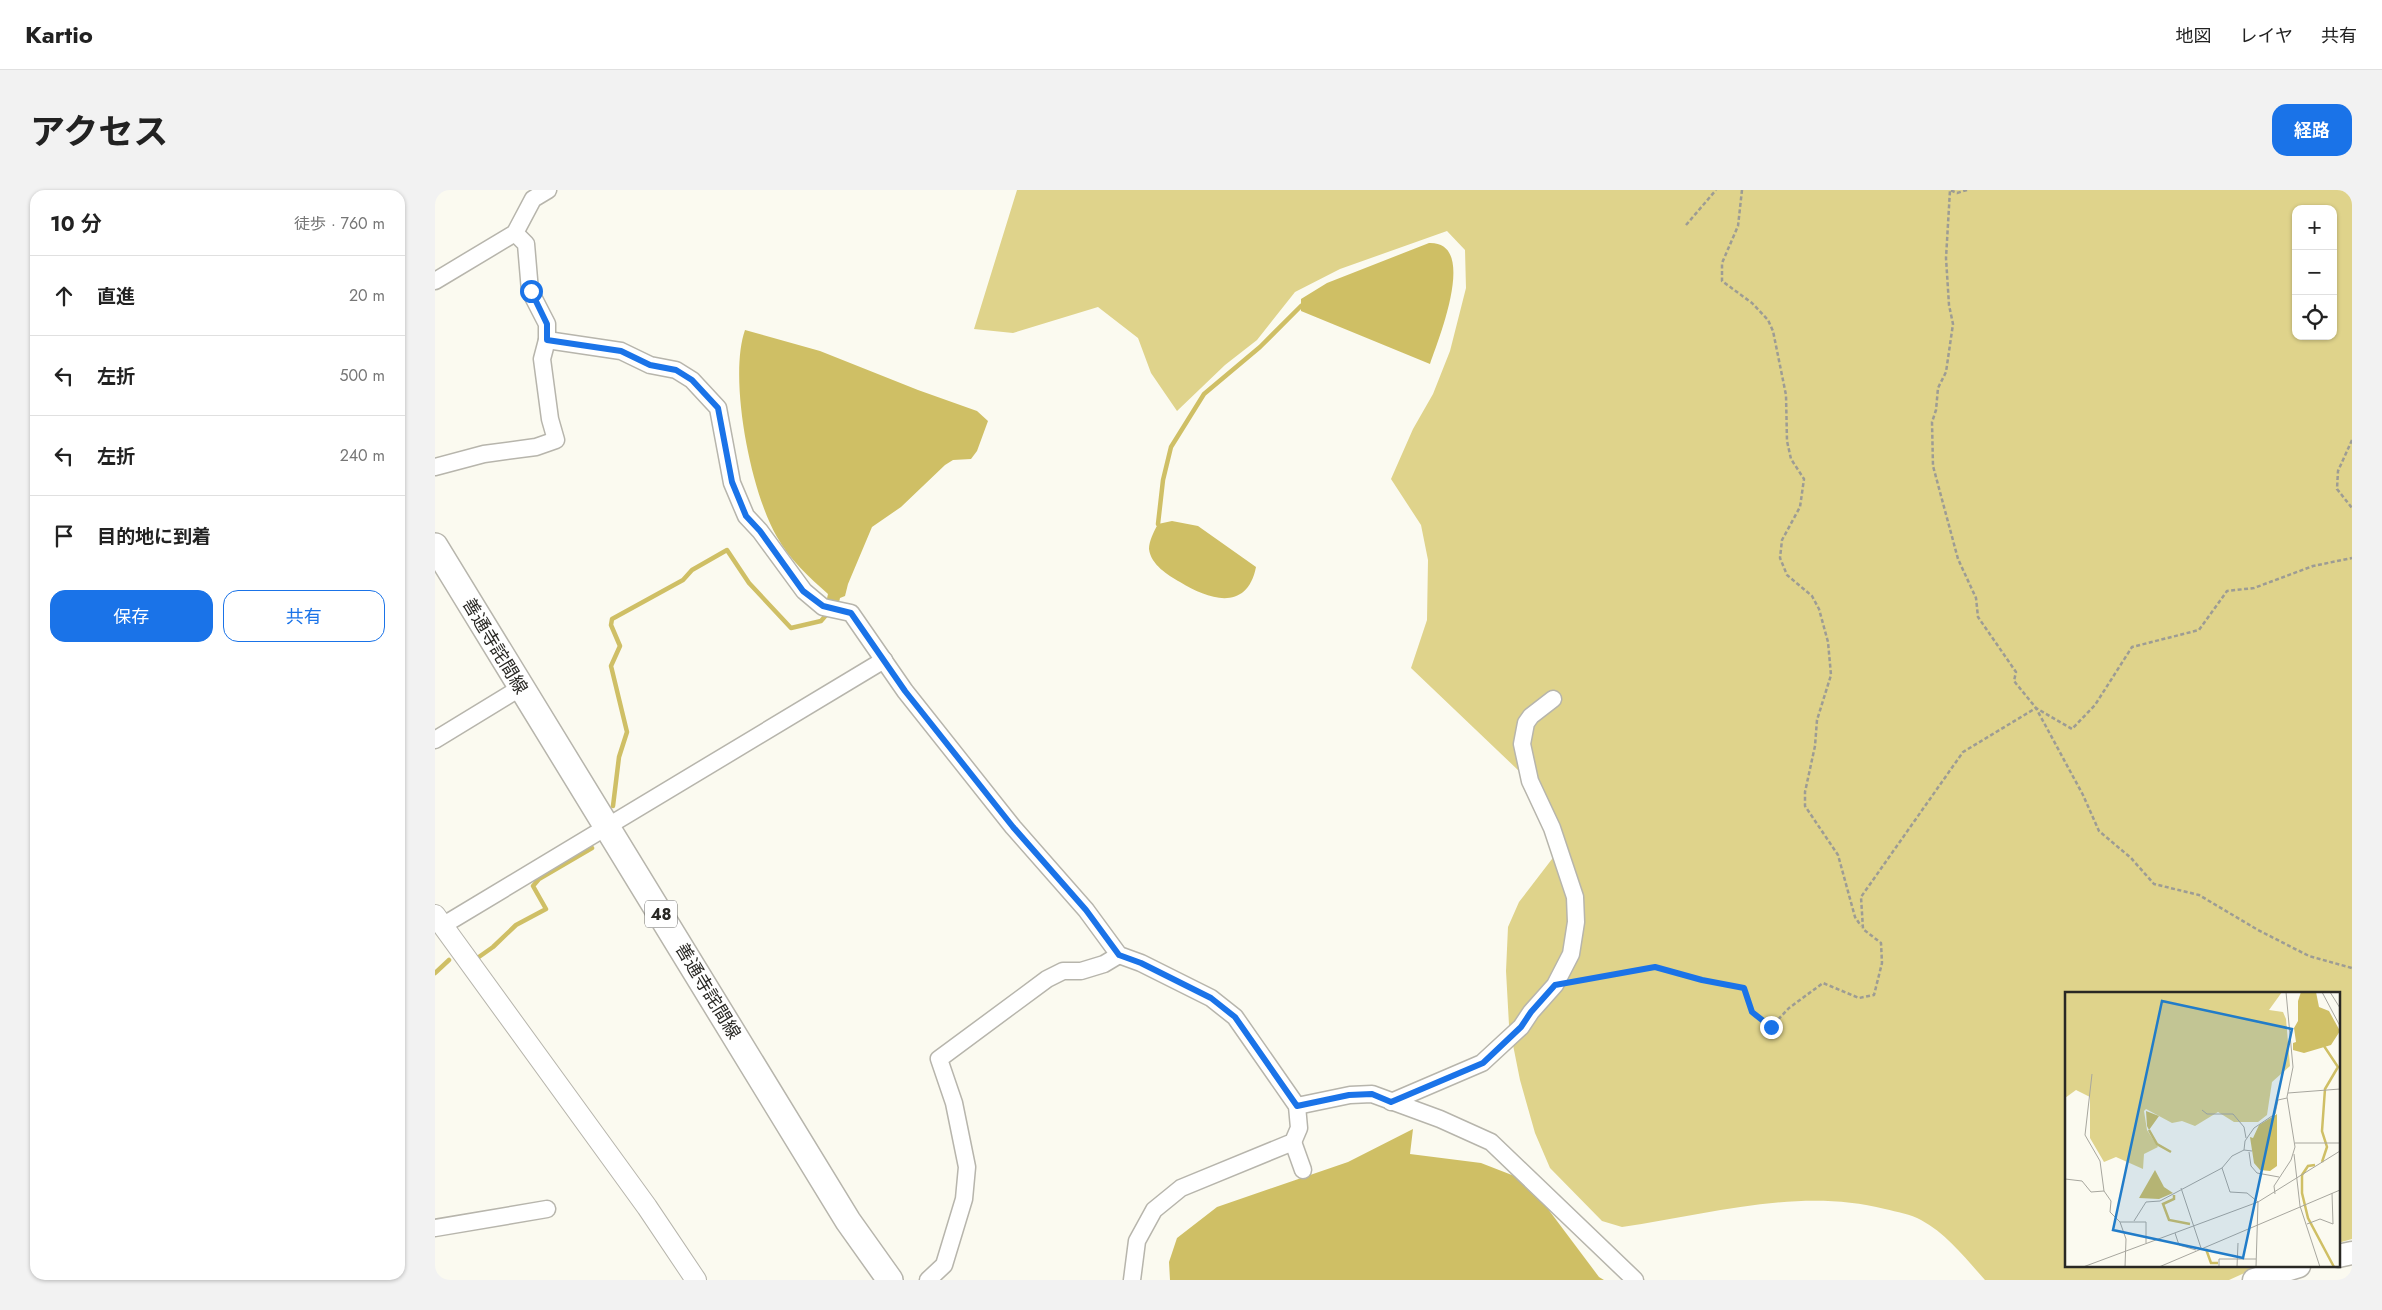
<!DOCTYPE html>
<html lang="ja">
<meta charset="utf-8">
<style>
body{margin:0;font-family:Jost,"Noto Sans JP",sans-serif;background:#f2f2f2;color:#222}
.controls{position:absolute;right:15px;top:15px;display:grid;overflow:hidden;border-radius:10px;box-shadow:0 1px 4px #0004}
.controls button{width:45px;height:45px;display:grid;place-items:center;padding:0;border:0;border-bottom:1px solid #e0e0e0;background:#fff;color:#222;font:25px sans-serif}
.stop{position:absolute;width:15px;height:15px;margin:-11px;border:4px solid #1a73e8;border-radius:50%;background:#fff}
.stop.end{background:#1a73e8;border-color:#fff;box-shadow:0 1px 5px #0008}
.list{margin:0;padding:0;list-style:none}
h2{display:flex;justify-content:space-between;align-items:center;height:65px;margin:0;padding:0 20px;font-size:21px}
h2 small{font-size:16px;font-weight:400;color:#767676}
.list li{display:grid;grid-template-columns:32px 1fr auto;gap:15px;align-items:center;box-sizing:border-box;height:80px;padding:0 20px;border-top:1px solid #e0e0e0}
.list b{display:block;font-size:19px;white-space:nowrap}
.list em{font-size:16px;font-style:normal;color:#767676}
.actions{display:flex;gap:10px;padding:15px 20px}
.actions a{flex:1;padding:11px 0;border:1px solid #1a73e8;border-radius:15px;text-align:center;font-size:18px;color:#1a73e8}
.actions .main{background:#1a73e8;color:#fff}
.icon{flex:none;width:28px;height:28px;fill:none;stroke:currentColor;stroke-width:2;stroke-linecap:round;stroke-linejoin:round}
.map{position:relative;flex:none;width:1917px;height:1090px;overflow:hidden;border-radius:15px}
header{display:flex;align-items:center;gap:30px;box-sizing:border-box;height:70px;padding:0 25px;background:#fff;border-bottom:1px solid #e0e0e0}
header strong{font-size:24px}
nav{display:flex;gap:28px;margin-inline-start:auto;font-size:18px}
.intro{display:flex;align-items:center;justify-content:space-between;box-sizing:border-box;height:120px;padding:0 30px}
h1{margin:0;font-size:35px}
.button{padding:12px 22px;border-radius:15px;background:#1a73e8;color:#fff;font-size:18px;font-weight:700}
main{display:flex;gap:30px;padding:0 30px}
aside{flex:1;background:#fff;border-radius:15px;box-shadow:0 1px 4px #0004}
.map>svg:first-child{display:block}
.green{fill:#dfd38b;fill-rule:evenodd}
.water{fill:#cfbf65}
.lines{fill:none;stroke-linecap:round;stroke-linejoin:round}
.stream{stroke:#cfbf65;stroke-width:4.5}
.minor-casing{stroke:#b7b5ac;stroke-width:19}
.tertiary-casing{stroke:#b7b5ac;stroke-width:22}
.secondary-casing{stroke:#b7b5ac;stroke-width:25}
.primary-casing{stroke:#b7b5ac;stroke-width:28}
.path{stroke:#9d9c94;stroke-width:2.5;stroke-dasharray:4 2.5;stroke-linecap:butt}
.minor{stroke:#fff;stroke-width:16}
.tertiary{stroke:#fff;stroke-width:20}
.secondary{stroke:#fff;stroke-width:22}
.primary{stroke:#fff;stroke-width:25}
.route{stroke:#1a73e8;stroke-width:6}
.labels{text-anchor:middle;dominant-baseline:central;stroke-width:4;stroke-linejoin:round;paint-order:stroke}
.shield{fill:#fff;stroke:#696866;stroke-width:1}
.shield-label{font-size:16px;font-weight:bold;fill:#292824}
.street-label{font-size:18px;fill:#292824;stroke:#fff}
.inset-river{fill:none;stroke:#cfbf65;stroke-width:2.5}
.inset-road{fill:none;stroke:#a7a69e;stroke-width:1}
.view{fill:#217cc9;fill-opacity:0.15;stroke:#217cc9;stroke-width:2.5}
.inset-edge{fill:none;stroke:#292824;stroke-width:2.5}
</style>
<header>
<strong>Kartio</strong>
<nav><a>地図</a><a>レイヤ</a><a>共有</a></nav>
</header>
<div class="intro"><h1>アクセス</h1><a class="button">経路</a></div>
<main>
<aside>
<h2>10 分<small>徒歩 · 760 m</small></h2>
<ul class="list">
<li><svg class="icon" aria-label="ahead" viewBox="0 0 24 24"><path d="M12 20V5M6 11l6-6 6 6"/></svg><div><b>直進</b></div><em>20 m</em></li>
<li><svg class="icon" aria-label="left" viewBox="0 0 24 24"><path d="M17 20v-9H6M10 6l-5 5 5 5"/></svg><div><b>左折</b></div><em>500 m</em></li>
<li><svg class="icon" aria-label="left" viewBox="0 0 24 24"><path d="M17 20v-9H6M10 6l-5 5 5 5"/></svg><div><b>左折</b></div><em>240 m</em></li>
<li><svg class="icon" aria-label="arrive" viewBox="0 0 24 24"><path d="M6 21V4h12l-3 4 3 4H6"/></svg><div><b>目的地に到着</b></div></li>
</ul>
<div class="actions"><a class="main">保存</a><a>共有</a></div>
</aside>
<div class="map">
<svg width="1917" height="1090" viewBox="0 0 1917 1090">
<rect width="100%" height="100%" fill="#fbfaf0"/>
<!-- green -->
<path class="green" d="M582 0H1917V1049L1903 1053V804H1631V1076H1825L1794 1090H1550C1531 1069 1512 1044 1486 1030 1476 1024 1462 1022 1450 1019 1363 997 1274 1025 1187 1037L1167 1031 1115 978 1100 943 1085 890 1074 835 1071 781 1073 737 1084 712 1117 669 1123 651 1105 601 976 478 992 430 993 370 986 335 956 289 978 239 998 204 1015 161 1031 98 1030 60 1012 41 905 79 860 102 822 150 790 175 742 221 716 183 703 148 663 117 578 143 539 139ZM1861 19H1898V146H1861Z"/>
<!-- water -->
<g class="water">
<path d="M994 53C1044 51 1003 150 995 174L866 121V109L892 93Z"/>
<path d="M310 140 385 161 483 200 542 221 553 231 542 261 536 269 518 270 510 275 466 317 437 337 413 394 410 406 405 408 403 417 391 413 393 404C375 388 354 369 342 347 316 303 293 188 310 140Z"/>
<path d="M737 331 763 336 821 377C812 422 774 410 745 392 733 385 716 375 714 359 714 351 719 341 723 334Z"/>
<path d="M978 939 975 964 1046 973 1092 991 1164 1087 1169 1090H735L734 1072 742 1048 782 1017 913 972Z"/>
</g>
<g class="lines">
<!-- stream -->
<g class="stream">
<path d="M723 334 728 290 736 257 769 204 825 157 866 116"/>
<path d="M178 616 184 567 192 542 176 476 185 456 176 435 177 429 248 390 257 380 292 360 314 393 356 438 386 431 392 424"/>
<path d="M41 769 58 757 81 735 111 719 98 696 104 689 157 658"/>
<path d="M0 783 14 770"/>
</g>
<!-- minor casing -->
<g class="minor-casing">
<g id="minor">
<path d="M0 91 80 43 98 9 113 0"/>
<path d="M112 150 186 161 215 175 241 180 257 190 283 218 297 293 311 326 325 341 369 401 388 417 416 423 470 501 578 637 651 720 684 765 706 773 776 808 800 827 862 916 864 938 858 952 746 998 719 1020 702 1051 697 1090"/>
<path d="M0 277 49 264 101 257 121 250 115 229 107 169 112 150V134L95 101 91 54 80 43"/>
<path d="M0 550 85 498"/>
<path d="M7 736 449 470"/>
<path d="M956 912 1047 873 1086 837 1096 822 1120 795 1136 764 1141 732 1140 707 1117 638 1095 591 1087 554 1091 533 1096 526 1118 509"/>
<path d="M862 916 915 905 937 904 1005 929 1056 952 1200 1090"/>
<path d="M858 952 868 980"/>
<path d="M0 1038 112 1019"/>
<path d="M493 1090 509 1075 529 1009 532 977 519 913 504 869 612 789 628 781H646L669 774 684 765"/>
</g>
</g>
<!-- tertiary casing -->
<g class="tertiary-casing">
<path id="tertiary" d="M0 725 212 1017 261 1090"/>
</g>
<!-- secondary casing -->
<g class="secondary-casing">
<g id="secondary">
<path d="M1903 1066 1917 1063"/>
<path d="M1819 1090 1864 1076"/>
</g>
</g>
<!-- primary casing -->
<g class="primary-casing">
<path id="primary" d="M0 356 413 1031 455 1090"/>
</g>
<!-- path -->
<g class="path">
<path d="M1307 0 1303 36 1287 73V91L1317 113 1333 130 1338 141 1351 205 1352 251 1356 269 1369 289 1365 317 1347 350 1345 368 1352 385 1377 406 1384 419 1393 452 1396 485 1382 530 1380 556 1370 602V616L1403 665 1420 727 1426 736"/>
<path d="M1532 0 1522 3 1515 0 1511 68 1514 115 1518 134 1511 182 1503 198 1501 220 1497 232 1498 276 1523 369 1541 408 1543 427 1581 482 1579 491 1601 518 1648 605 1664 641 1696 668 1719 694 1764 705 1823 740 1874 766 1917 778"/>
<path d="M1251 35 1281 0"/>
<path d="M1917 250 1903 281 1902 299 1917 318"/>
<path d="M1139 792 1220 777 1267 790 1309 798 1317 822 1336 837 1354 818 1388 793 1424 808 1439 805 1447 773 1446 753 1428 739 1426 707 1528 562 1601 518 1637 539 1660 515 1697 457 1764 440 1792 401 1819 398 1878 376 1917 368"/>
</g>
<!-- minor -->
<use href="#minor" class="minor"/>
<!-- tertiary -->
<use href="#tertiary" class="tertiary"/>
<!-- secondary -->
<use href="#secondary" class="secondary"/>
<!-- primary -->
<use href="#primary" class="primary"/>
</g>
<g class="lines">
<!-- route -->
<path class="route" d="M96 101 112 134V150L186 161 215 175 241 180 257 190 283 218 297 292 311 326 325 341 368 401 388 416 416 423 470 501 578 637 651 720 684 765 706 773 776 808 800 827 862 916 914 905 937 904 956 912 1048 873 1086 837 1096 822 1120 795 1220 777 1267 790 1309 798 1317 822 1336 837"/>
</g>
<g class="labels">
<!-- shield labels -->
<rect class="shield" x="210" y="710.5" width="32" height="27" rx="4"/>
<g class="shield-label">
<text x="226" y="724">48</text>
</g>
<!-- street labels -->
<g class="street-label">
<text transform="translate(60 456) rotate(59)">善通寺詫間線</text>
<text transform="translate(273 801) rotate(59)">善通寺詫間線</text>
</g>
</g>
<!-- overview -->
<g transform="translate(1630 802)">
<rect width="275" height="275" fill="#fbfaf0"/>
<path d="M0 0H217L204 18 218 20 221 27 225 74 207 90 202 123 193 130H169L153 120 130 134 117 129 107 131 81 117 79 119 82 138 93 155 79 162 78 177 51 165 39 170 25 146V105L11 98 0 106Z" fill="#dfd38b"/>
<path d="M236 0H251L254 15 264 19 275 39 266 53 239 61 228 58V51L231 50 229 36 233 29V9ZM81 119 94 124 84 138 82 134ZM212 122V174L205 179 195 178 189 171 185 145 188 146 194 133ZM90 178 99 195 108 201 94 207 74 206Z" fill="#cfbf65"/>
<path class="inset-river" d="M84 138 92 152 106 160M257 170 262 155 257 139 260 97 273 75 259 54M250 173 243 174 237 183V201L243 226 269 275M109 203V207L98 212 104 228 125 232M141 257 146 271H153"/>
<path class="inset-road" d="M257 0 275 34M265 0 275 16M27 82 20 143 35 169 39 199 46 209 45 220 55 230 61 247 60 275M223 101 275 97M137 118 142 122H168L179 135 181 146M230 151H275M179 158 180 149 189 136 210 122 213 108 222 106M184 160 186 174 192 181 214 185M229 162 235 214 255 275M157 176 165 200 182 201 193 210M0 187 17 189 26 200 39 199M116 196 136 256M210 202 209 194 226 168 230 155 222 105 228 75 221 0M69 229 81 210 95 209 157 176 167 164 179 158 187 159M55 230H81V251M242 232 255 227 268 232 267 201M110 241 114 253 131 258M18 275 193 210 275 159M94 275 275 198M154 275V267H191M172 275 173 251M191 275 193 210"/>
<path class="view" d="M97 9 227 37 178 266 48 238Z"/>
<rect width="275" height="275" class="inset-edge"/>
</g>
</svg>
<div class="controls">
<button>+</button>
<button>−</button>
<button><svg class="icon" aria-label="locate" viewBox="0 0 24 24"><circle cx="12" cy="12" r="6"/><path d="M12 2v4M12 18v4M2 12h4M18 12h4"/></svg></button>
</div>
<div class="stop" style="left:96px;top:101px"></div>
<div class="stop end" style="left:1336px;top:837px"></div>
</div>
</main>
